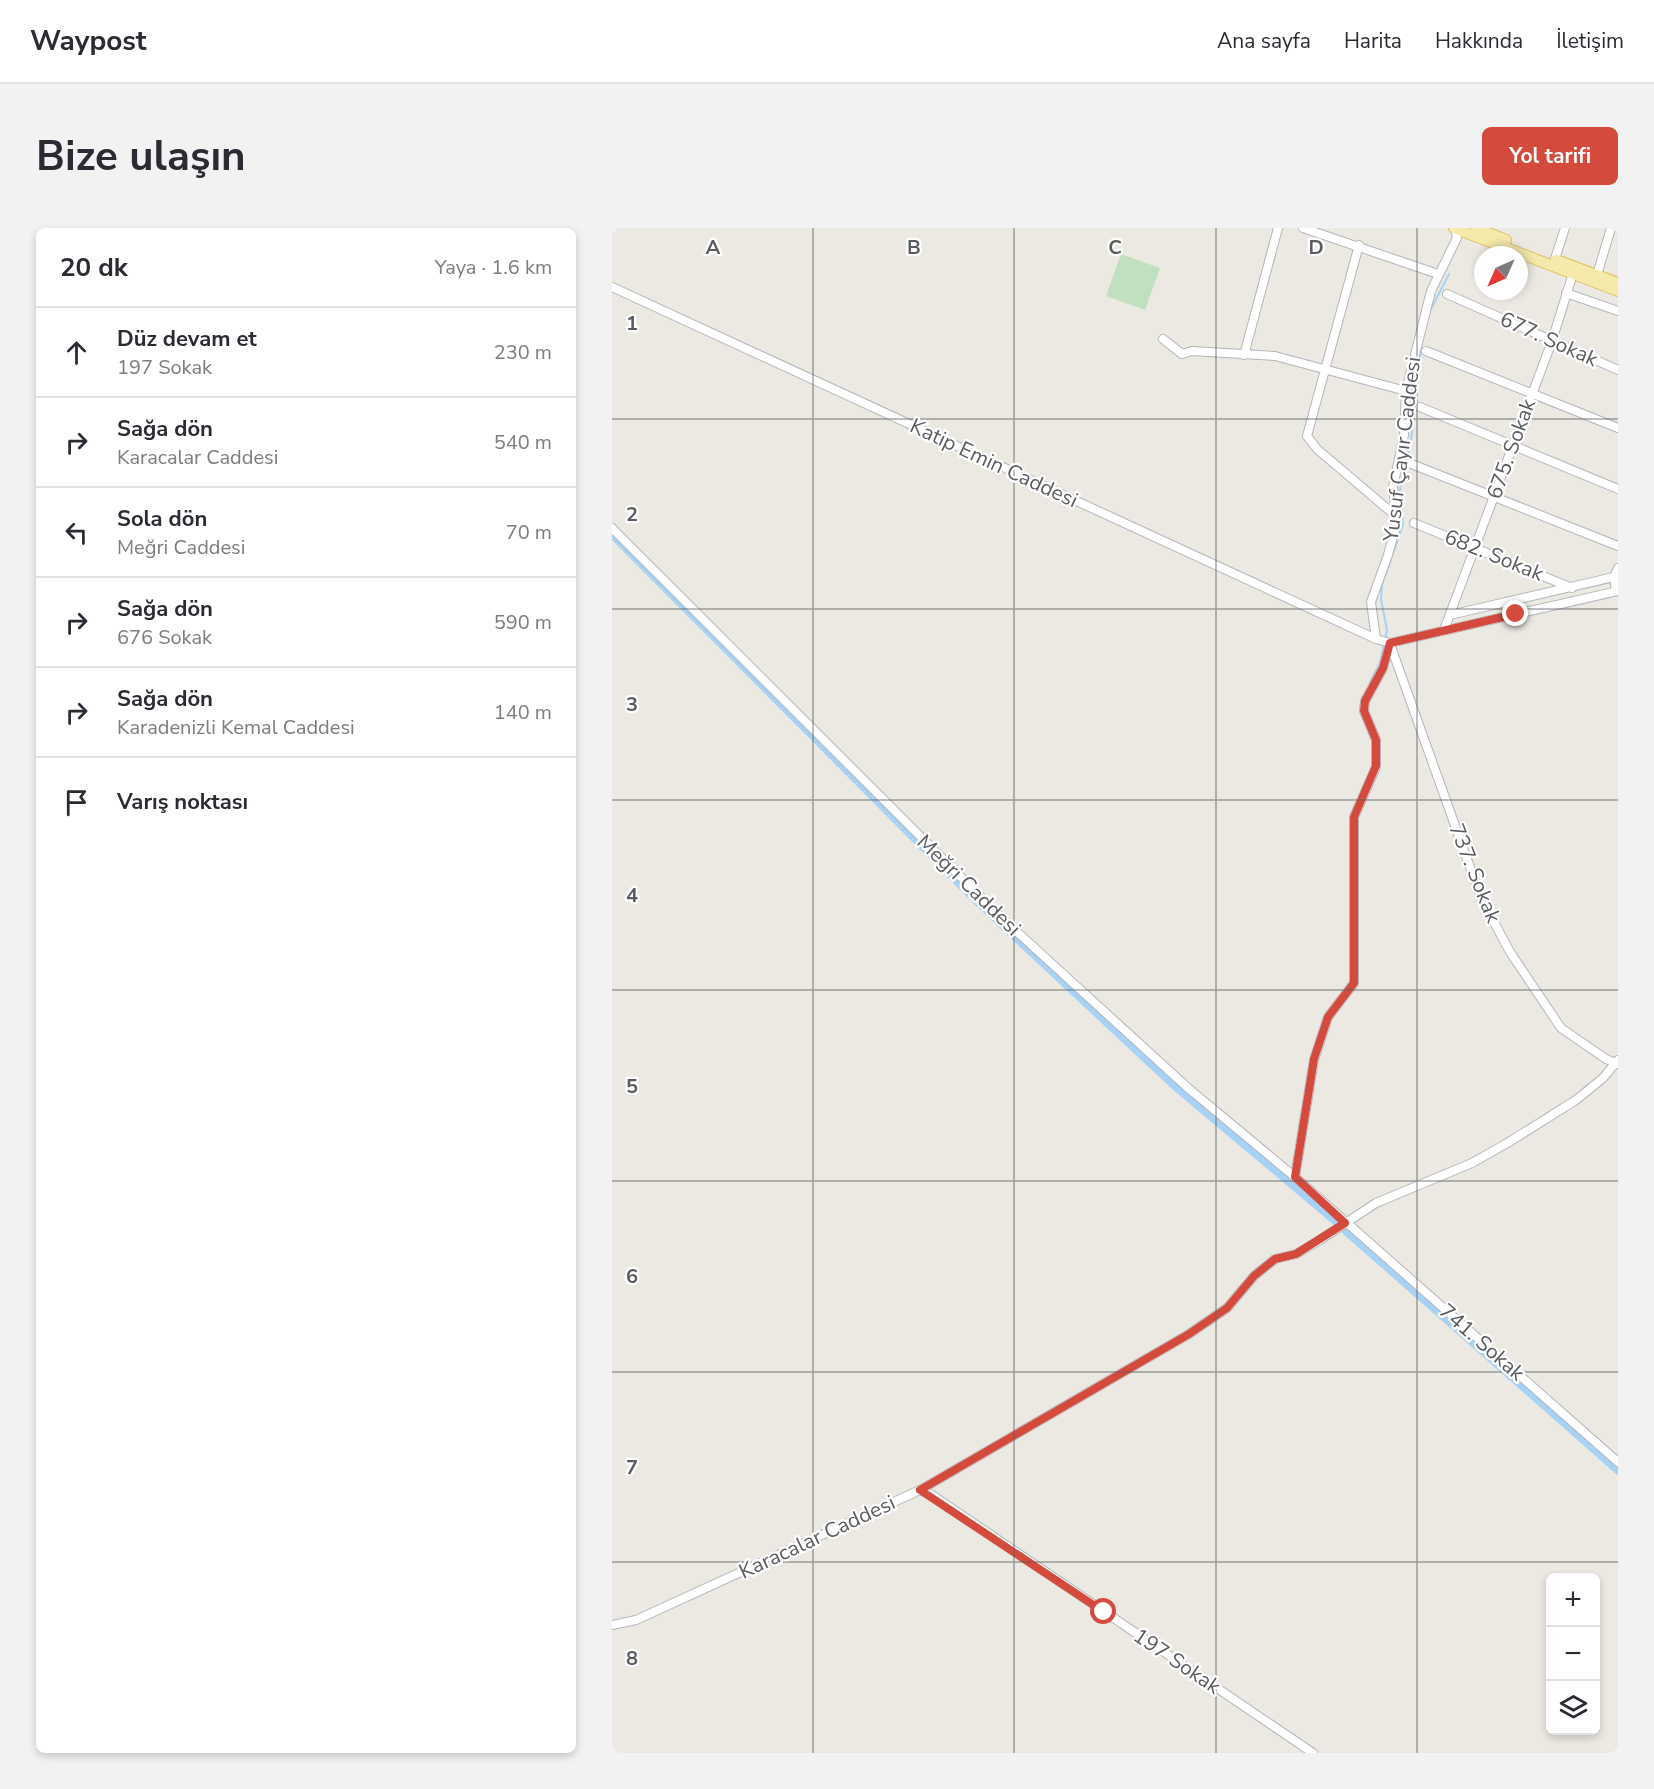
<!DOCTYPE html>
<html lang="tr">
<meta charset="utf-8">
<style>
body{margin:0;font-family:"Nunito Sans",sans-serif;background:#f2f2f3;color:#2b2b33}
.controls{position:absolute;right:18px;bottom:18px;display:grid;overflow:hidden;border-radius:9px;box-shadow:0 3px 9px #0003}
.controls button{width:54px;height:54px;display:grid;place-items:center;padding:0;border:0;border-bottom:2px solid #e1e1e2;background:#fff;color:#2b2b33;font:30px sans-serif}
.compass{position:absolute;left:862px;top:18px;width:54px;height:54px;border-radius:50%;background:#fff;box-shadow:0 3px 9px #0003;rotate:225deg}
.stop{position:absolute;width:18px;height:18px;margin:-14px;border:4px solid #d44b3e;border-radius:50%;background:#fff}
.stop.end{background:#d44b3e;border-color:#fff;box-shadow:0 2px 6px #0008}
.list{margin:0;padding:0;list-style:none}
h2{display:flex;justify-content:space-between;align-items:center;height:78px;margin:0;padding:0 24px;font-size:26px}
h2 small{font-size:20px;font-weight:400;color:#7c7c81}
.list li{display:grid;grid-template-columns:39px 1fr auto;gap:18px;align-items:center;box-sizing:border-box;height:90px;padding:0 24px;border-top:2px solid #e1e1e2}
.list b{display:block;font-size:22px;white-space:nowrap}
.list p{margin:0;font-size:20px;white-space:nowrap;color:#7c7c81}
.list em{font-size:20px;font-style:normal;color:#7c7c81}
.icon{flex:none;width:33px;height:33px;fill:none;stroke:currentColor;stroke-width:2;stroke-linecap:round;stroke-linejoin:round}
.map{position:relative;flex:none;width:1006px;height:1525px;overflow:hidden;border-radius:9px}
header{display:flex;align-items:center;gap:36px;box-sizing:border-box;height:84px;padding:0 30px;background:#fff;border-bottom:2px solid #e1e1e2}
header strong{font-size:28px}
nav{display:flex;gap:33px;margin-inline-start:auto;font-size:21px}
.intro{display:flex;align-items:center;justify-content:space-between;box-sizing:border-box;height:144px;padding:0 36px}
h1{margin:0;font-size:42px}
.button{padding:15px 27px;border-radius:9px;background:#d44b3e;color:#fff;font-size:21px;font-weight:700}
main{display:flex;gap:36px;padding:0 36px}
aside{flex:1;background:#fff;border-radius:9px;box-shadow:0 3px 9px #0003}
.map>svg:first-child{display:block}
.green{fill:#c0e0c0}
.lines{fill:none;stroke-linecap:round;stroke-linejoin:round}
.stream{stroke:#a7d2f5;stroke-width:2}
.canal{stroke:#a7d2f5;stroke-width:7}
.minor-casing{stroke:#b4b6ba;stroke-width:10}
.major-casing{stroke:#e0bf65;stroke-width:12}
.minor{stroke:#fff;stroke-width:8}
.major{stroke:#f5eaac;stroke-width:10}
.route{stroke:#d44b3e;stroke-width:8}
.grid{fill:none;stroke:#5a5c60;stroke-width:1.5;stroke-opacity:0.55}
.labels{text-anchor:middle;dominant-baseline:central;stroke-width:4.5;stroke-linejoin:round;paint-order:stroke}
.street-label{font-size:21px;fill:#5a5c60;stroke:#fff}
.grid-label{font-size:20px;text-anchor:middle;font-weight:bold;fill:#5a5c60;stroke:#fff;stroke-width:4.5;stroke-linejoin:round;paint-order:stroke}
</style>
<header>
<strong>Waypost</strong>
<nav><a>Ana sayfa</a><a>Harita</a><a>Hakkında</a><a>İletişim</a></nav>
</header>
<div class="intro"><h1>Bize ulaşın</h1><a class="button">Yol tarifi</a></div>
<main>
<aside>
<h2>20 dk<small>Yaya · 1.6 km</small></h2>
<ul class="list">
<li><svg class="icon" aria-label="ahead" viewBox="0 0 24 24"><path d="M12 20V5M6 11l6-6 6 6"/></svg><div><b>Düz devam et</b><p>197 Sokak</p></div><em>230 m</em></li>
<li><svg class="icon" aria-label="right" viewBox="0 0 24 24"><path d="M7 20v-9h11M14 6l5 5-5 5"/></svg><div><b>Sağa dön</b><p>Karacalar Caddesi</p></div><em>540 m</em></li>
<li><svg class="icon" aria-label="left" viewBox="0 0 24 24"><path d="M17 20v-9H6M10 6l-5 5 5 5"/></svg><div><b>Sola dön</b><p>Meğri Caddesi</p></div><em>70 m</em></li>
<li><svg class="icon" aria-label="right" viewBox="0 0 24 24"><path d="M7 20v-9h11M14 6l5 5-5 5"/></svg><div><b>Sağa dön</b><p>676 Sokak</p></div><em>590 m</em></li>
<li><svg class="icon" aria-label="right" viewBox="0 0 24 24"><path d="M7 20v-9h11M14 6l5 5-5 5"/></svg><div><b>Sağa dön</b><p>Karadenizli Kemal Caddesi</p></div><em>140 m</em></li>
<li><svg class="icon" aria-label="arrive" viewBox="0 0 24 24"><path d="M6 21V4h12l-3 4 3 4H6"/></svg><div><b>Varış noktası</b></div></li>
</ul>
</aside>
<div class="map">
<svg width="1006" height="1525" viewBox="0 0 1006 1525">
<rect width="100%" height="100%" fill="#ebe9e1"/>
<!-- green -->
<path class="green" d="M509 26 548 40 533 82 494 68Z"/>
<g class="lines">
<!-- stream -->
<g class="stream">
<path d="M819 81 837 46"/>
<path d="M758 454 768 435 775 402 769 371 770 356 791 297 788 260 799 212 809 121"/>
</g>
<!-- canal -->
<g class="canal">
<path d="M0 307 365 674 562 858 725 995"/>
<path d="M732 1002 1006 1243"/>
</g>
<!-- minor casing -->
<g class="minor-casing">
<g id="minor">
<path d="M691 0 826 46"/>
<path d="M747 17 695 208 705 221 785 289"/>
<path d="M941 37 953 0"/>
<path d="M985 47 999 0"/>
<path d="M0 59 764 411 778 415 1006 363"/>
<path d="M954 65 1006 83"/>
<path d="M835 66 1006 142"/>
<path d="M551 111 570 126 580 123 663 128 794 163"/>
<path d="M814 123 1006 200"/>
<path d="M632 127 666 0"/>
<path d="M808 179 1006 261"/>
<path d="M797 235 1006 318"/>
<path d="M802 295 960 360"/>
<path d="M0 300 392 692 576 860 683 949 1006 1234"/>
<path d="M1004 363 1002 349 1006 340"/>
<path d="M838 387 1006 348"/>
<path d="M832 402 940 113 962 42"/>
<path d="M764 411 759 374 776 327 785 294 781 259 792 207 794 163 819 63 845 10 843 0"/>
<path d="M778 416 869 670 898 724 949 800 994 831 1006 836"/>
<path d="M683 949 702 832 716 789 742 755V589L764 539V512L752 483 753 473 771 440 778 415"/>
<path d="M308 1262 320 1267 701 1525"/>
<path d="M0 1397 24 1392 308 1262 577 1106 615 1080 642 1048 663 1031 684 1026 708 1012 764 975 860 935 897 914 964 872 991 850 1006 832"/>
</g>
</g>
<!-- major casing -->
<g class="major-casing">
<g id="major">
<path d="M842 0 1006 63"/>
<path d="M864 0 894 12"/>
<path d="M944 32 1006 55"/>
</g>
</g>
<!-- minor -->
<use href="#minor" class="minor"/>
<!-- major -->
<use href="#major" class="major"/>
</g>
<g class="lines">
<!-- route -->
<path class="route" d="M492 1384 308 1262 577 1106 615 1080 642 1048 663 1031 684 1026 733 995 683 949 702 831 716 789 742 755V589L764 538V512L752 483 753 473 771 440 778 415 904 386"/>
</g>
<!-- grid -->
<path class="grid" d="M201 0V1525M402 0V1525M604 0V1525M805 0V1525M0 191H1006M0 381H1006M0 572H1006M0 762H1006M0 953H1006M0 1144H1006M0 1334H1006"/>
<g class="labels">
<!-- street labels -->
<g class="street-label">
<text transform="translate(937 111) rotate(24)">677. Sokak</text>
<text transform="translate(790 221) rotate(-83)">Yusuf Çayır Caddesi</text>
<text transform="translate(899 221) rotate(-70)">675. Sokak</text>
<text transform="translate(382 235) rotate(25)">Katip Emin Caddesi</text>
<text transform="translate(882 327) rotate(22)">682. Sokak</text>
<text transform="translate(863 645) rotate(68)">737. Sokak</text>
<text transform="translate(357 657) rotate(44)">Meğri Caddesi</text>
<text transform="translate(870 1114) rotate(41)">741. Sokak</text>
<text transform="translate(205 1309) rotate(-25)">Karacalar Caddesi</text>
<text transform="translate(565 1433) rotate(34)">197 Sokak</text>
</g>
</g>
<g class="grid-label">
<text x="101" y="26">A</text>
<text x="302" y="26">B</text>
<text x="503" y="26">C</text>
<text x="704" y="26">D</text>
<text x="20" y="102">1</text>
<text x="20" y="293">2</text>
<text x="20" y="483">3</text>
<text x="20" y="674">4</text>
<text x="20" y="865">5</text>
<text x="20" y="1055">6</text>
<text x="20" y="1246">7</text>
<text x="20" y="1437">8</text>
</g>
</svg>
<div class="controls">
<button>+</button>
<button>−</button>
<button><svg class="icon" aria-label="layers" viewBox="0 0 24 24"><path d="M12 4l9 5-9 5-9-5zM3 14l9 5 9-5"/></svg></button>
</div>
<svg class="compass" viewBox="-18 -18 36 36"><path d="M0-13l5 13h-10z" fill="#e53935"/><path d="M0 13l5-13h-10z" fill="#7c7c81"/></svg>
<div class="stop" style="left:492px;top:1384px"></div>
<div class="stop end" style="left:904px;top:386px"></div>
</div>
</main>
